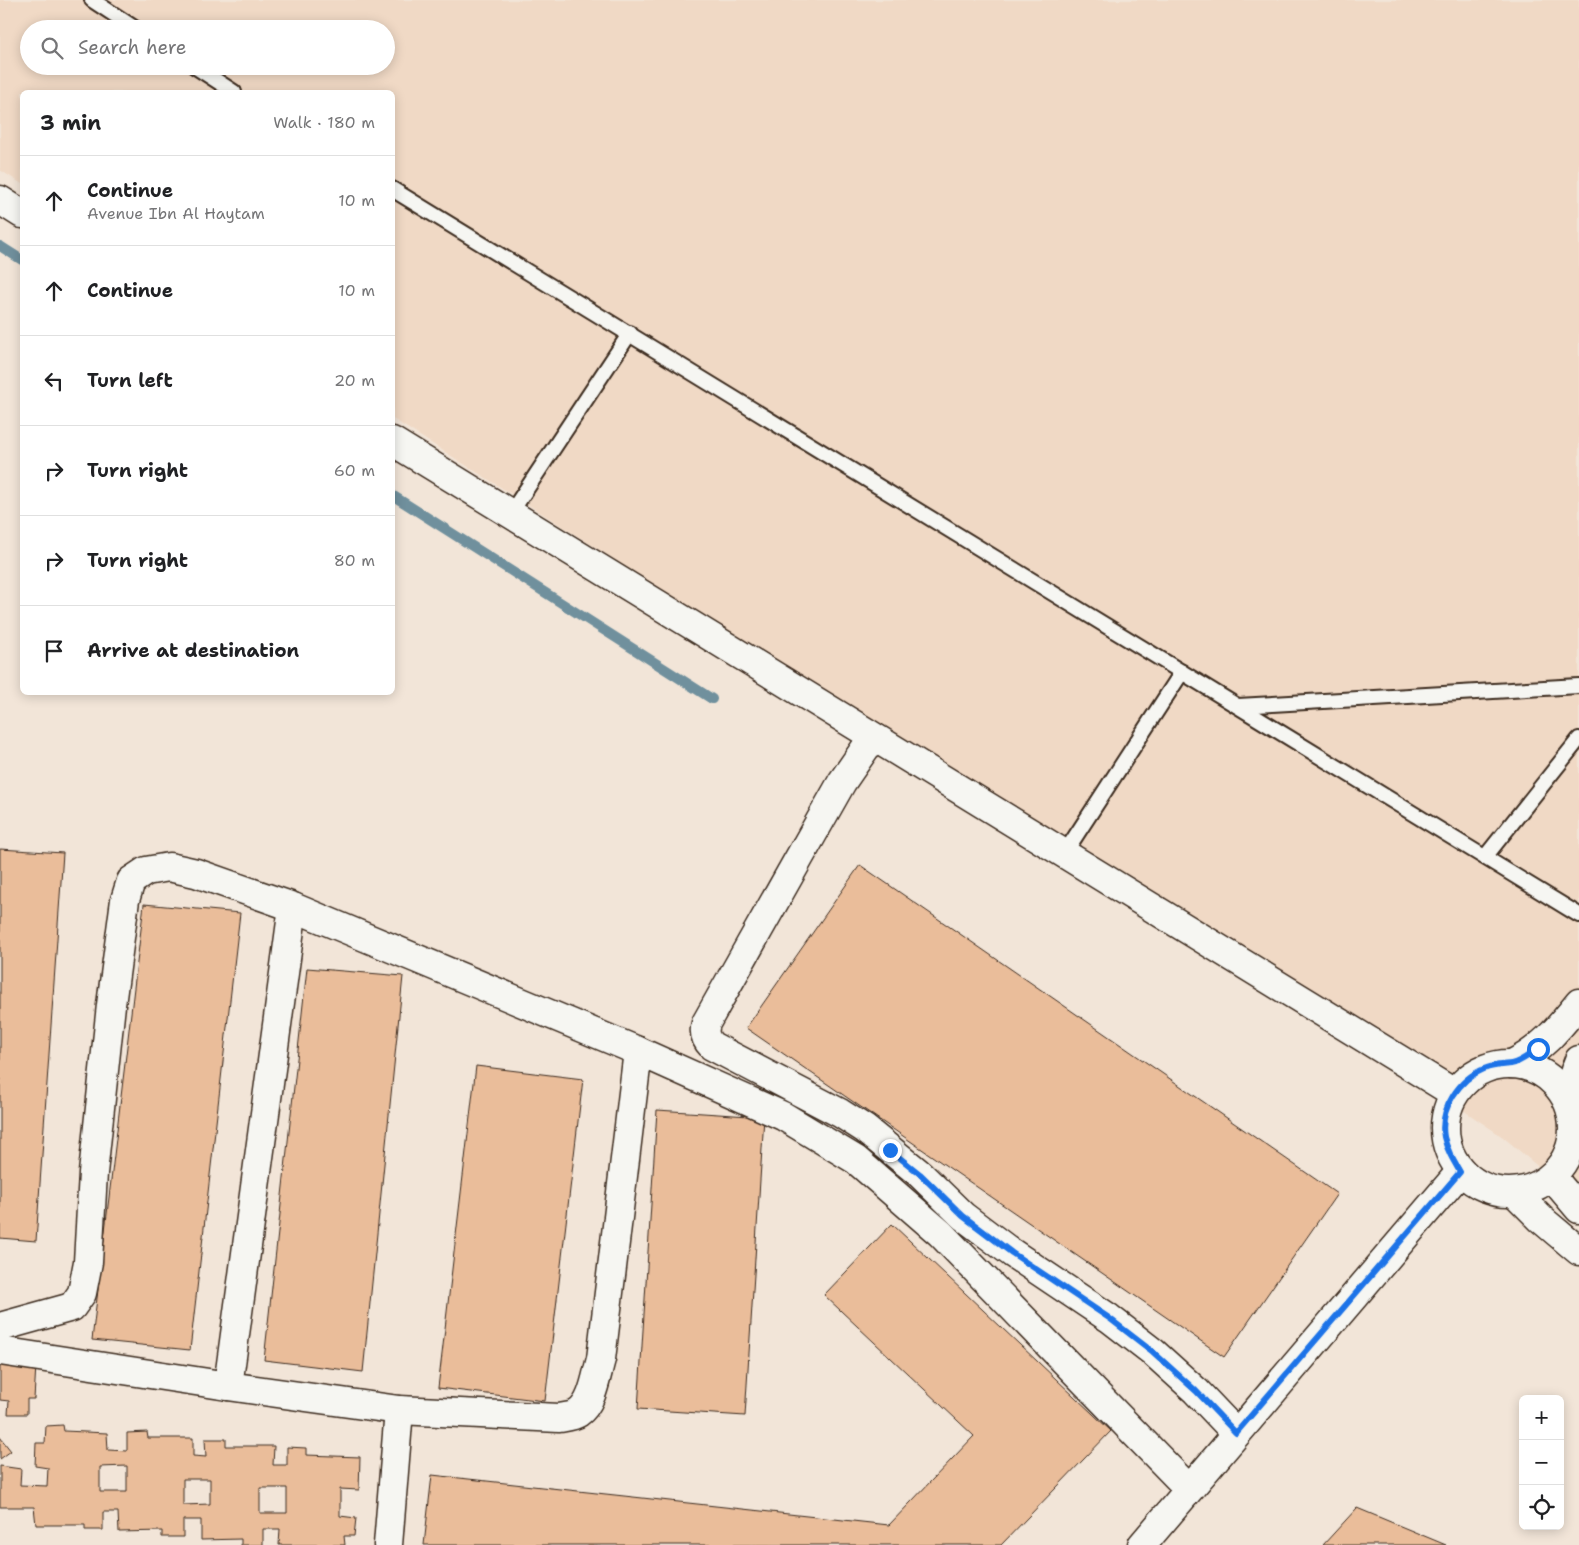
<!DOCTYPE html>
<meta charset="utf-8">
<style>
body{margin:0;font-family:"Shantell Sans",sans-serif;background:#f2f2f2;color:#202124}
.controls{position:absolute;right:15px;bottom:15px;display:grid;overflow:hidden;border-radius:8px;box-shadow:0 2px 12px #0003}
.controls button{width:45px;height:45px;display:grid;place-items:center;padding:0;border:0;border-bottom:1px solid #e0e0e0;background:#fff;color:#202124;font:25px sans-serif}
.stop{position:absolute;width:15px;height:15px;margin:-11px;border:4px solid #1a73e8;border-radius:50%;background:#fff}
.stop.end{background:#1a73e8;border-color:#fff;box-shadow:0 1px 5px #0008}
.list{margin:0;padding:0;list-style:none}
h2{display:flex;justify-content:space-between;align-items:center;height:65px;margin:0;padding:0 20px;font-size:21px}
h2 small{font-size:16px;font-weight:400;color:#757577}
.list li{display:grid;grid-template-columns:32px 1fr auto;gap:15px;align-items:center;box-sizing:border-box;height:90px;padding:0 20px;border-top:1px solid #e0e0e0}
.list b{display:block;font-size:19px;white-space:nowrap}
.list p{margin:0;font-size:16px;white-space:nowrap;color:#757577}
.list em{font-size:16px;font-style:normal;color:#757577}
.icon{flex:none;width:28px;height:28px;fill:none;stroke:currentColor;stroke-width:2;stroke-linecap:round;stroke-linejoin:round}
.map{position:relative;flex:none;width:1579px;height:1545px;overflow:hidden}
.search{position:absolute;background:#fff;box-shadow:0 2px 12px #0003;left:20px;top:20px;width:375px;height:55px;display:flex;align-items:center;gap:12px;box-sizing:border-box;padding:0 18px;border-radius:28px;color:#757577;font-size:19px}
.panel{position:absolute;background:#fff;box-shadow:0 2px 12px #0003;left:20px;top:90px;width:375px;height:605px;border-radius:8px}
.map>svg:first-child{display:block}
.built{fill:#f0d9c5;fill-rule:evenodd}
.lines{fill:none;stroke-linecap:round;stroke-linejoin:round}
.stream{stroke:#6f909d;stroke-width:10}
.building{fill:#eabd9a;stroke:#3b2a1e;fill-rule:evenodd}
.lane-casing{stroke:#3b2a1e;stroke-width:18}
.street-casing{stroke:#3b2a1e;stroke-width:31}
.lane{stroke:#f6f6f2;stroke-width:14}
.street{stroke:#f6f6f2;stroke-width:28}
.route{stroke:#1a73e8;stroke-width:6}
</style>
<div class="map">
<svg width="1579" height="1545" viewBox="0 0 1579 1545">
<rect width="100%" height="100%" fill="#f2e5d8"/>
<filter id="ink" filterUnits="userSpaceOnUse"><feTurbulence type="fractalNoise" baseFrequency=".02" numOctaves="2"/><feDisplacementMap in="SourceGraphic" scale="10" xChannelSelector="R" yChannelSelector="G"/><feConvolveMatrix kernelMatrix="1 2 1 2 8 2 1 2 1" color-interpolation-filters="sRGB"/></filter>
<g filter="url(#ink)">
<!-- built -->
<path class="built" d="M0 0H1579V1201L1503 1137 1148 898 393 419 392 92H22V184L0 170ZM29 29H386V66H29Z"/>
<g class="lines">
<!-- stream -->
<g class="stream">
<path d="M0 246 22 260"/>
<path d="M392 495 712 699"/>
</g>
</g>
<!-- building -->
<g class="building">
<path d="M0 849 63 853 36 1241 0 1238Z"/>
<path d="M860 865 1337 1194 1224 1357 746 1028Z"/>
<path d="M144 904 240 913 190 1350 92 1340Z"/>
<path d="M307 968 403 976 363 1372 264 1360Z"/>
<path d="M476 1066 583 1079 545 1401 438 1388Z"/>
<path d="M657 1110 764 1117 745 1416 638 1409Z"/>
<path d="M892 1224 1111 1431 1001 1545H424L432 1475 889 1525 974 1436 824 1295Z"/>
<path d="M0 1362 36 1365 34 1399H27V1414H8L9 1401 0 1400Z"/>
<path d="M63 1425 64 1431 107 1433 108 1450 127 1451V1433L147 1432 148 1438H193V1456L206 1457 205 1439H226V1446H274L273 1465H287V1447L306 1448V1455L360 1457 359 1490 340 1489V1516L356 1518 354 1536H344L345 1545H279L280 1529H263V1545H241V1539L201 1540V1520H183V1537H162V1531L119 1532 118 1512H103V1530H85V1525H36L34 1507H0V1466L21 1469 20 1485 47 1486 48 1468 35 1466 36 1443H45L46 1426ZM127 1466V1492H100V1467ZM183 1479H210V1504L183 1505ZM260 1488H287V1513H260Z"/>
<path d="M0 1437 11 1451 0 1459Z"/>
<path d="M1357 1508 1446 1545H1323Z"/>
</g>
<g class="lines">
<!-- lane casing -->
<g class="lane-casing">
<g id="lane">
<path d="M92 0 136 29"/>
<path d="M194 66 234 92"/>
<path d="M392 189 1579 915"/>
<path d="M510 514 630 333"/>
<path d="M1238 706 1579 686"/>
<path d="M1064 854 1182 672"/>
<path d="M1485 857 1579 739"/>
</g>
</g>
<!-- street casing -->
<g class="street-casing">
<g id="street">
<path d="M0 200 22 214"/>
<path d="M392 441 1454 1093"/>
<path d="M873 737 842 782 706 1023C703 1033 705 1039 712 1046L840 1113 865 1129 920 1174 963 1216 1012 1253 1109 1318 1153 1352 1196 1391 1236 1433"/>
<path d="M293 907 228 1386 399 1410 388 1545"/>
<circle cx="1509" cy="1128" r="64"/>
<path d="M1512 1064C1541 1050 1559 1028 1579 1003"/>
<path d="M1572 1112C1568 1095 1572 1076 1579 1060"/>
<path d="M1552 1177 1579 1209"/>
<path d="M1515 1193 1541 1219 1579 1251"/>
<path d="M0 1327 72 1307 82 1293 88 1262 93 1173 111 1005 125 900 131 881 146 871 169 867 196 873 293 907 638 1051 783 1116 856 1160 940 1233 1189 1489"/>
<path d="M0 1351 228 1386"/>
<path d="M399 1410 559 1418C565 1417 574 1416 578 1413 593 1403 596 1376 601 1359L638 1051"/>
<path d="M1142 1545 1460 1172"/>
</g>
</g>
<!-- lane -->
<use href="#lane" class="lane"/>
<!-- street -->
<use href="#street" class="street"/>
</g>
</g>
<g class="lines" filter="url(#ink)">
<!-- route -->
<path class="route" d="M890 1150 920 1174 963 1216 1012 1253 1109 1318 1153 1352 1196 1391 1236 1433 1460 1172C1453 1160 1447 1150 1444 1137 1439 1109 1459 1079 1484 1069 1493 1065 1502 1065 1511 1064 1520 1063 1530 1054 1538 1049"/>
</g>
</svg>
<div class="controls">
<button>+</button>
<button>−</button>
<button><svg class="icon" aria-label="locate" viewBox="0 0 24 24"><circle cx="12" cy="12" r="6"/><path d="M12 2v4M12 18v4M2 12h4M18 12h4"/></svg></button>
</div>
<div class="stop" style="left:1538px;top:1049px"></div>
<div class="stop end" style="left:890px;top:1150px"></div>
<div class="search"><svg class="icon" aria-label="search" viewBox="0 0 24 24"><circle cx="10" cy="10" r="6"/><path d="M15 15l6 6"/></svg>Search here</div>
<section class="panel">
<h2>3 min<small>Walk · 180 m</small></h2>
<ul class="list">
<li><svg class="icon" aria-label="ahead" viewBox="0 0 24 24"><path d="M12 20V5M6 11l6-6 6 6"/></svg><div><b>Continue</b><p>Avenue Ibn Al Haytam</p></div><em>10 m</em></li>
<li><svg class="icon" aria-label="ahead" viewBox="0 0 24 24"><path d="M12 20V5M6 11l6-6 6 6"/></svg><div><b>Continue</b></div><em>10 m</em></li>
<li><svg class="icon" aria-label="left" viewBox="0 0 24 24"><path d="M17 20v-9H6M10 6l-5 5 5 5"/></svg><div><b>Turn left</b></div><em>20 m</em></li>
<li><svg class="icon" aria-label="right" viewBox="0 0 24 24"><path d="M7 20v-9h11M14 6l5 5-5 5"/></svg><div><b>Turn right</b></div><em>60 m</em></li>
<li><svg class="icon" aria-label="right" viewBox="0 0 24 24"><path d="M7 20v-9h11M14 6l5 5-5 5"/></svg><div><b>Turn right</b></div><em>80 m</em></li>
<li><svg class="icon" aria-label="arrive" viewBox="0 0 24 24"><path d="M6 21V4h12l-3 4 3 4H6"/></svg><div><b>Arrive at destination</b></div></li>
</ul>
</section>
</div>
